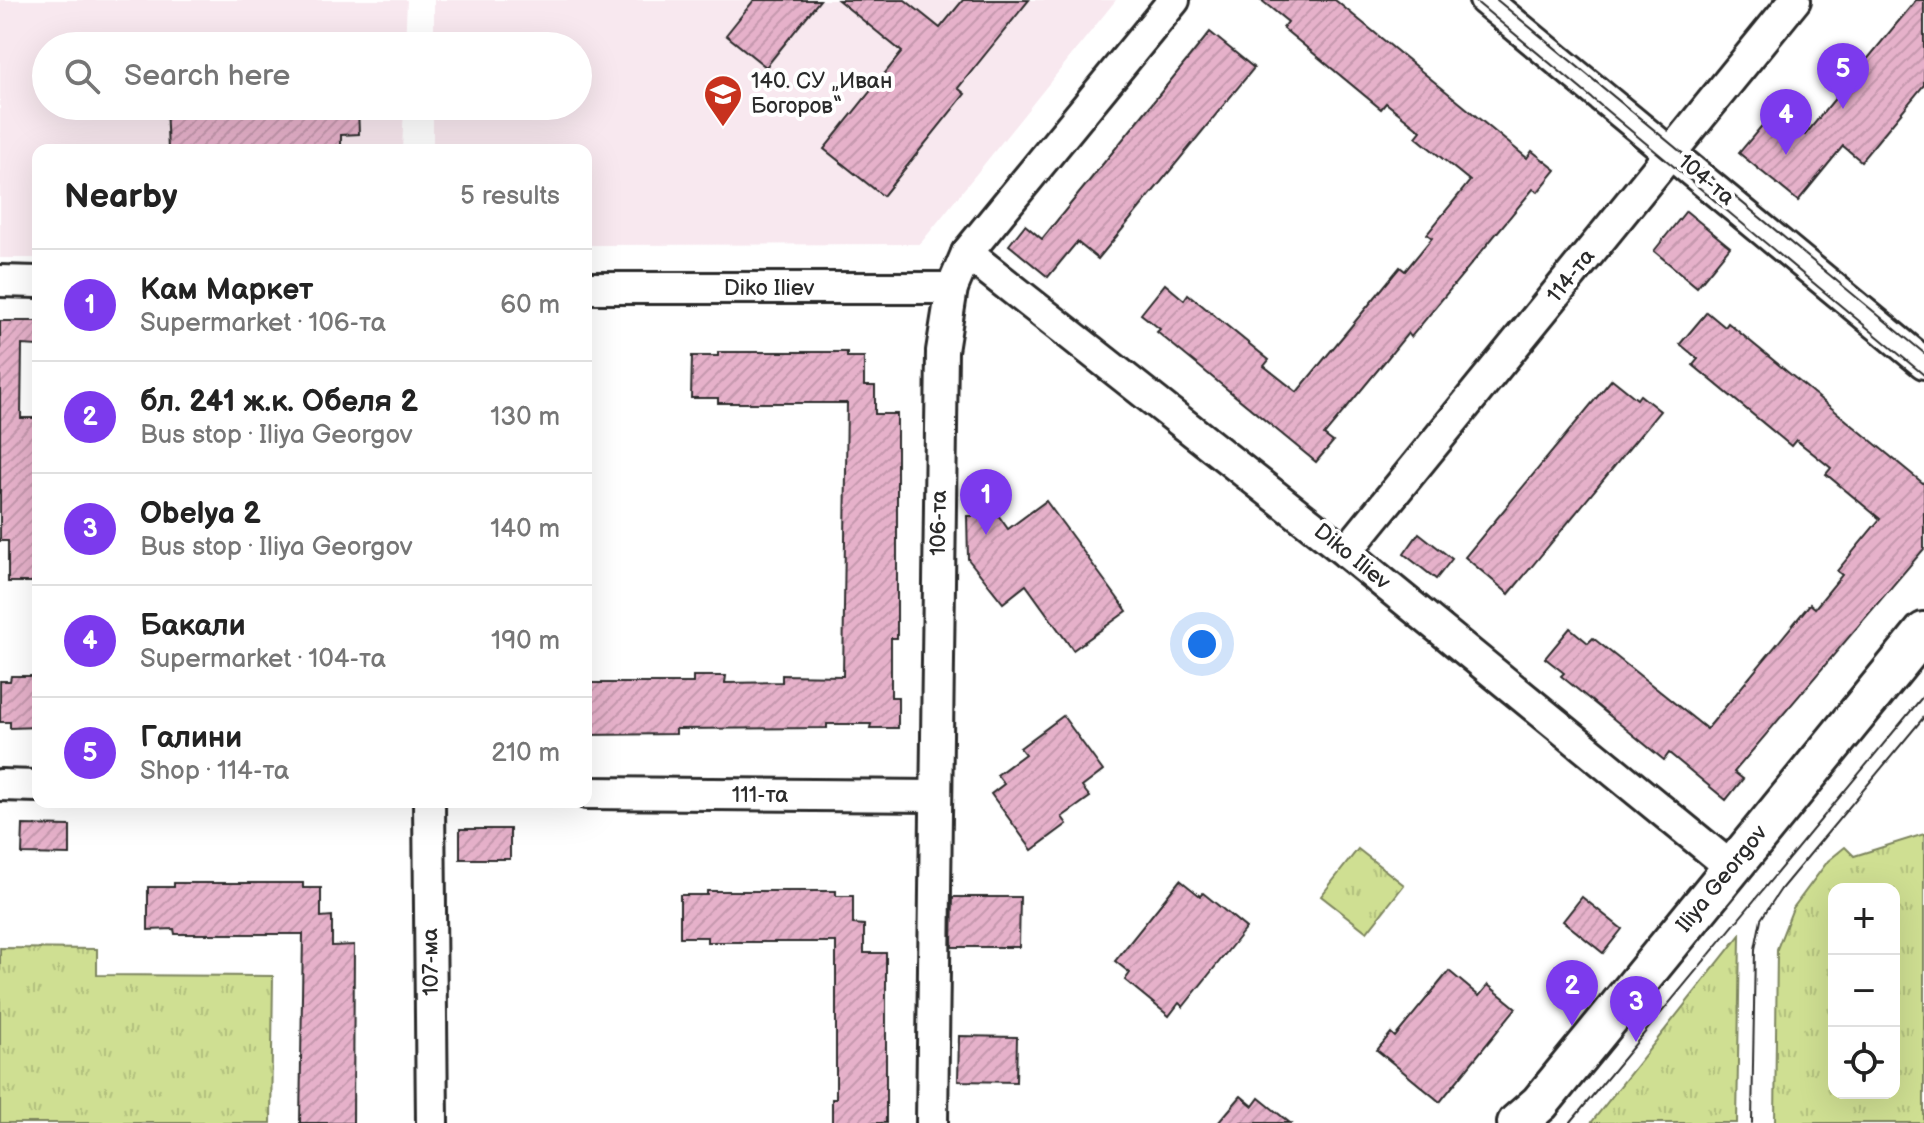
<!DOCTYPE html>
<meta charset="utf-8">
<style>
body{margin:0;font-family:"Balsamiq Sans",sans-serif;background:#f2f2f2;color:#222}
.controls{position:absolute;right:24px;bottom:24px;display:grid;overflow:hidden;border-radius:16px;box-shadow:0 8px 32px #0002}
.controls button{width:72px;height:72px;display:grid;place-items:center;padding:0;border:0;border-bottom:2px solid #e0e0e0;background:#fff;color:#222;font:40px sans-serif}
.you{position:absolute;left:1202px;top:644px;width:28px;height:28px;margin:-20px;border:6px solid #fff;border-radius:50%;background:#1a73e8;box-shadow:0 0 0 12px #1a73e833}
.badge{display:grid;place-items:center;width:52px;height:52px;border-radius:50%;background:#7c3aed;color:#fff;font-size:26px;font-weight:700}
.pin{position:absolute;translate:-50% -66px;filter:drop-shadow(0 2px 4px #0008)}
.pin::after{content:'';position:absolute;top:42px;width:28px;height:24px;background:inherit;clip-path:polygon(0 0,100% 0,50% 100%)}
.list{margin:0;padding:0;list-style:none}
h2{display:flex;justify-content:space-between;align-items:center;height:104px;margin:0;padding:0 32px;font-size:34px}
h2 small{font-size:26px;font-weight:400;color:#767676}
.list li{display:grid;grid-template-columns:52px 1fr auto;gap:24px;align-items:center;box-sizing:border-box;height:112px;padding:0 32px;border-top:2px solid #e0e0e0}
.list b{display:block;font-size:30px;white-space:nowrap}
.list p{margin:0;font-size:26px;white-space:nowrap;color:#767676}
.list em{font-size:26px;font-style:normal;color:#767676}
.icon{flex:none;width:44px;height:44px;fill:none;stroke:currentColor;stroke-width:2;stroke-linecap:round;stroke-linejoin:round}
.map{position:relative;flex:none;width:1924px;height:1123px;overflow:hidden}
.search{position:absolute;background:#fff;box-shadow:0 8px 32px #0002;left:32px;top:32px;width:560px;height:88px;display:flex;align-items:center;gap:20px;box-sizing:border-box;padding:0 28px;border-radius:44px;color:#767676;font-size:30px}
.panel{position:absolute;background:#fff;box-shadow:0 8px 32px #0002;left:32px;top:144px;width:560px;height:664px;border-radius:16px}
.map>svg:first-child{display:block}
.built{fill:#f8e8ef}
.grass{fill:url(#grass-tufts);stroke:#7d855e;stroke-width:2;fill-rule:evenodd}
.building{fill:url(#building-hatch);stroke:#2b2b2b;stroke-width:2}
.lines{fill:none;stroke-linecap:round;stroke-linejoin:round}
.minor-casing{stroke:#2b2b2b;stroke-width:36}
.tertiary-casing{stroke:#2b2b2b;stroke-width:44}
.minor{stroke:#fff;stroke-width:30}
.tertiary{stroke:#fff;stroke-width:38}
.tram{stroke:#2b2b2b;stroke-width:2}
.labels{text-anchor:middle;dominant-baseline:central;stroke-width:8;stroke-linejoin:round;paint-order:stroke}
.poi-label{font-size:22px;fill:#2b2b2b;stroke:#fff;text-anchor:start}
.street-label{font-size:22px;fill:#2b2b2b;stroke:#fff}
</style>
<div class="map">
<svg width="1924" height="1123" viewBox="0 0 1924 1123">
<defs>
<pattern id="grass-tufts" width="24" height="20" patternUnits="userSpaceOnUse" patternTransform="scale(2)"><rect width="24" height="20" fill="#cfdf92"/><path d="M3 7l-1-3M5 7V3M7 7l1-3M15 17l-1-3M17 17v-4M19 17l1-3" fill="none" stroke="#b2c07e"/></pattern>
<pattern id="building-hatch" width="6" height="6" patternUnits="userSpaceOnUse" patternTransform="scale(2)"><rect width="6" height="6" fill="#e6b1ca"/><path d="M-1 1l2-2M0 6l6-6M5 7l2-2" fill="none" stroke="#c598ae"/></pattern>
</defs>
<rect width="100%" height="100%" fill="#fff"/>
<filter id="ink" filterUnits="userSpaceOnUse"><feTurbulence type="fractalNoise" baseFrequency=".0125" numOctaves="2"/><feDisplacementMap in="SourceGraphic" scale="16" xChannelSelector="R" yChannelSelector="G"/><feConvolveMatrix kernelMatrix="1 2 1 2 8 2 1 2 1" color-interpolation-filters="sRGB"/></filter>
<g filter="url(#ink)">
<!-- built -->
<g class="built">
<path d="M0 0H407L405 46H46V106H404L402 150H38V258H0Z"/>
<path d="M434 0H1116L920 244 586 245V150H433V106H578V46H434Z"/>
</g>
<!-- grass -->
<g class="grass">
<path d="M1924 834V1123H1775L1777 949 1793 908 1828 861 1845 847 1854 856ZM1894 889V1093H1834V889Z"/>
<path d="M1358 849 1404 885 1367 932 1321 896Z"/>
<path d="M1740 935 1737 1123H1591Z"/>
<path d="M0 948 97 949V975L273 976 271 1123H0Z"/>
</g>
<!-- building -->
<g class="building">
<path d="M754 0H820L766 67 726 35Z"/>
<path d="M838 0H905L940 28 963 0H1029L958 88 965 94 883 196 824 149 902 52Z"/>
<path d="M1261 0H1335L1527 158 1532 151 1556 170 1538 192 1533 189 1411 337 1408 333 1386 360 1324 435 1333 442 1316 462 1157 332 1160 329 1141 314 1165 284 1184 300 1188 294 1269 360 1264 366 1297 392 1400 267 1405 271 1432 238 1427 234 1470 181 1416 137 1421 131 1386 103 1381 109 1283 28 1288 22Z"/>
<path d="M1916 0H1924V85L1861 161 1843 146 1798 201 1739 153 1775 110 1805 135Z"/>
<path d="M1210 32 1254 68 1098 259 1077 242 1048 277 1009 245 1025 225 1042 239Z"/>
<path d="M166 106H358L359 134 341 135V150H168Z"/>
<path d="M1686 211 1730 247 1697 287 1654 251Z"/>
<path d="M1707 312 1725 327 1728 323 1924 484V549L1734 772 1743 779 1726 800 1669 753 1664 760 1561 676 1564 673 1545 658 1570 628 1588 643 1593 638 1707 729 1810 604 1815 608 1842 575 1837 571 1880 519 1826 474 1831 468 1796 440 1791 446 1693 365 1698 359 1680 344Z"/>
<path d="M0 321H38V346L22 345 21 418H38V582H8V541H0Z"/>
<path d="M718 352H847V357H864V386H875V414H897V638H891V697H898V728H870L871 724H827V728L676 729V734L586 735V683H693V676H726L725 683 782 682V675L843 676 847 403H718V398H691L692 356H718Z"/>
<path d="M1612 379 1637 399 1640 395 1660 411 1509 594 1465 557Z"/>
<path d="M1046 501 1127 611 1073 650 1026 585 1003 603 968 559 967 516 998 515 1008 529Z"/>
<path d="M1419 533 1452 559 1436 579 1404 554Z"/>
<path d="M11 676H38V727L10 728V722H0V681H10Z"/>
<path d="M1063 716 1103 771 1082 787 1090 797 1062 817 1067 824 1032 850 991 794 1004 784 997 775 1025 754 1020 748Z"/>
<path d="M23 825 70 826V855L22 854Z"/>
<rect x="460" y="829" width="50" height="30"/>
<path d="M1180 880 1200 896 1203 893 1246 928 1183 1007 1179 1003 1169 1016 1125 980 1130 973 1115 961Z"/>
<path d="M174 883H303V888H321V917L332 916V946L354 945 353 1123H300L303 934H175L174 929 148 930V887H174Z"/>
<path d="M707 891H836V896H853V924L864 925V953H886V1123H832V1099H836V942H707V937H680V895H707Z"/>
<path d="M953 897H1020L1019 947H952Z"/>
<path d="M1582 897 1622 929 1603 953 1563 921Z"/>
<path d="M1449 971 1479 996 1488 985 1516 1008 1440 1102 1377 1050 1391 1033 1395 1037Z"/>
<path d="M959 1036 1017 1037 1016 1082 958 1081Z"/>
<path d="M1241 1096 1253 1106 1259 1098 1290 1123H1218Z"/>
</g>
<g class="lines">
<!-- minor casing -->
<g class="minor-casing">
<g id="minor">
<path d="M1485 0 1924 363"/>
<path d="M967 253 1346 552 1732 868"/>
<path d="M0 281 38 282"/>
<path d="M586 288H952"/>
<path d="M1346 552 1795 0"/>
<path d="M0 785 38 786"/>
<path d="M586 793 934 796"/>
<path d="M429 802 432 1123"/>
<path d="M932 1123 942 351 952 288 967 253 1174 0"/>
</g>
</g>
<!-- tertiary casing -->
<g class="tertiary-casing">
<path id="tertiary" d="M1517 1123 1540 1103 1924 632"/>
</g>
<!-- minor -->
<use href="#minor" class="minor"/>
<!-- tertiary -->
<use href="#tertiary" class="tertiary"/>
<!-- tram -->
<g class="tram">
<path d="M1474 0 1924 375"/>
<path d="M1497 0 1924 353"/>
<path d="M1570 1123 1924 695"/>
<path d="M1752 1123 1755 949 1761 919 1781 889 1924 717"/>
</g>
</g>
</g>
<!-- icons -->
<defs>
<g id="school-pin" transform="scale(2)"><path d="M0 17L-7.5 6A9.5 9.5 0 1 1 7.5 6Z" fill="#c8321e" stroke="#fff"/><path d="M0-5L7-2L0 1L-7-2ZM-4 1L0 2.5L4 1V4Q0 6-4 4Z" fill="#fff"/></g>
</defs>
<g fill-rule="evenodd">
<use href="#school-pin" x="723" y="94"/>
</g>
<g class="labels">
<!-- poi labels -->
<g class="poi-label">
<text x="751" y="81">140. СУ „Иван<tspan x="751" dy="25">Богоров“</tspan></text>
</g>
<!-- street labels -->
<g class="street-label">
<text transform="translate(1706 180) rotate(40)">104-та</text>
<text transform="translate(1571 276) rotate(-51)">114-та</text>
<text x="769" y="288">Diko Iliev</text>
<text transform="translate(939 523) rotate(-89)">106-та</text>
<text transform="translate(1352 557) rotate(39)">Diko Iliev</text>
<text x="760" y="795">111-та</text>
<text transform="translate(1722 879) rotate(-51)">Iliya Georgov</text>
<text transform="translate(431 962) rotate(-91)">107-ма</text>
</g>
</g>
</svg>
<div class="controls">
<button>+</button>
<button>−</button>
<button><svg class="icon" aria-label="locate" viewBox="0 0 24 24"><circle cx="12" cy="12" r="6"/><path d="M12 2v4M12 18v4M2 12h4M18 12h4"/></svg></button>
</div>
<div class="you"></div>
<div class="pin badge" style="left:986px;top:535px">1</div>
<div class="pin badge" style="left:1572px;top:1026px">2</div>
<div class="pin badge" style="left:1636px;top:1042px">3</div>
<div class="pin badge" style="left:1786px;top:155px">4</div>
<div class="pin badge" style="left:1843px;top:109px">5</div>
<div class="search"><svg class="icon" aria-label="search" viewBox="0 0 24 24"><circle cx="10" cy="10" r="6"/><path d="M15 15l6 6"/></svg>Search here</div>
<section class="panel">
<h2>Nearby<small>5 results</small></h2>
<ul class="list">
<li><span class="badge">1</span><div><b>Кам Маркет</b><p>Supermarket · 106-та</p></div><em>60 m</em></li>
<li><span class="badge">2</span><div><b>бл. 241 ж.к. Обеля 2</b><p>Bus stop · Iliya Georgov</p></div><em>130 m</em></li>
<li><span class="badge">3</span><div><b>Obelya 2</b><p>Bus stop · Iliya Georgov</p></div><em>140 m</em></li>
<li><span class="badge">4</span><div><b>Бакали</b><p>Supermarket · 104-та</p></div><em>190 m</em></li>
<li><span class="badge">5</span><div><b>Галини</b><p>Shop · 114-та</p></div><em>210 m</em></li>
</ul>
</section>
</div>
